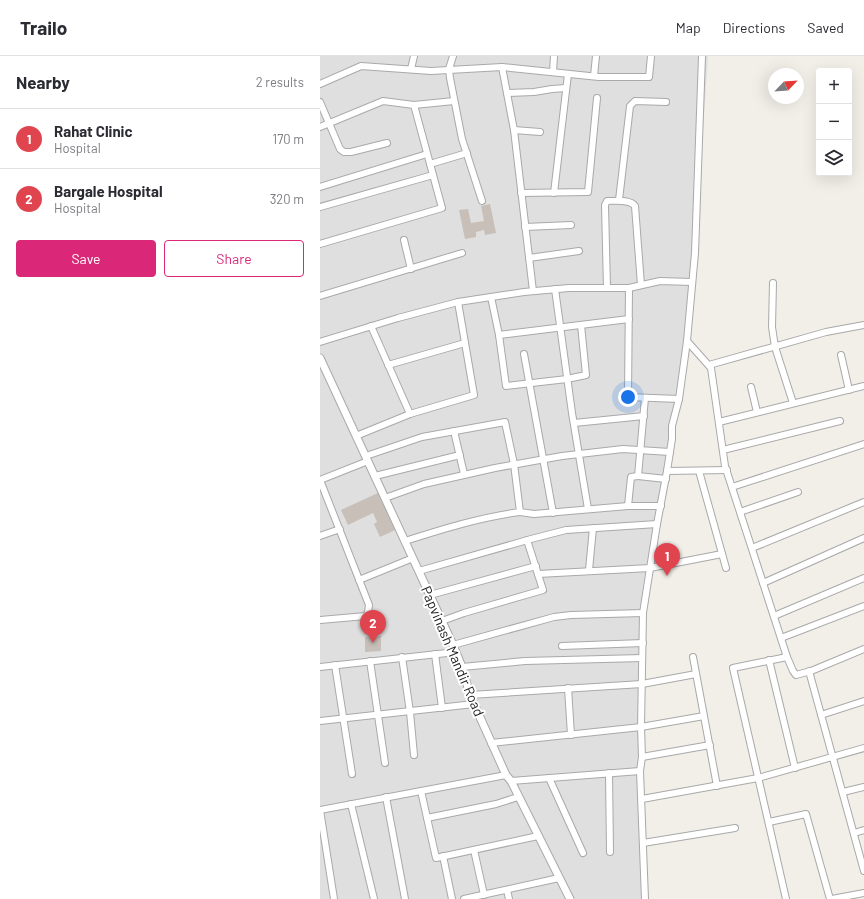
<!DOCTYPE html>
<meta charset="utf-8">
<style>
body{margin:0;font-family:Barlow,sans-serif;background:#f2f2f3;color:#2b2b33}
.controls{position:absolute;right:12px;top:12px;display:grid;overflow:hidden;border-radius:4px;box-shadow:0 4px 16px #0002}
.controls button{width:36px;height:36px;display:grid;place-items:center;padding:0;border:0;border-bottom:1px solid #e1e1e2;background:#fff;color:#2b2b33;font:20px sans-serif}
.compass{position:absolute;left:448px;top:12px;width:36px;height:36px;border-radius:50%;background:#fff;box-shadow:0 4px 16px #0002;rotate:65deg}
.you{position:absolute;left:308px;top:341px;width:14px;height:14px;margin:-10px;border:3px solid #fff;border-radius:50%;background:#1a73e8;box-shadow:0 0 0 6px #1a73e833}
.badge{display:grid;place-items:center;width:26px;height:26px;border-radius:50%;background:#db2777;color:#fff;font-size:13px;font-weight:700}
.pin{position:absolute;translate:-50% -33px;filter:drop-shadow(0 1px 2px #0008)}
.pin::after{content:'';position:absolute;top:21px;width:14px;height:12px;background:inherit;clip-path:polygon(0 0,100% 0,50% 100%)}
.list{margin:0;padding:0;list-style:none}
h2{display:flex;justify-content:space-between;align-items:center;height:52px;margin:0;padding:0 16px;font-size:17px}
h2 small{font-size:13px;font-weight:400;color:#7c7c81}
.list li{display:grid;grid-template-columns:26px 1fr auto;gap:12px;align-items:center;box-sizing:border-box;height:60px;padding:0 16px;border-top:1px solid #e1e1e2}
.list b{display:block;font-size:15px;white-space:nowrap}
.list p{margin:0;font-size:13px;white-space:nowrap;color:#7c7c81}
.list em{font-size:13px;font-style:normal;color:#7c7c81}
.actions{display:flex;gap:8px;padding:12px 16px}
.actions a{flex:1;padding:9px 0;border:1px solid #db2777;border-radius:4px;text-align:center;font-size:14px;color:#db2777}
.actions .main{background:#db2777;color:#fff}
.icon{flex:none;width:22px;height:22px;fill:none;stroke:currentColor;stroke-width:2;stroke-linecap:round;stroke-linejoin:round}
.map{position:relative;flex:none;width:544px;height:843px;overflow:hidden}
header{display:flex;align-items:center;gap:24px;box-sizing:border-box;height:56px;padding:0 20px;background:#fff;border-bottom:1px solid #e1e1e2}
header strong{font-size:19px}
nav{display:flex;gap:22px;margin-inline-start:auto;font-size:14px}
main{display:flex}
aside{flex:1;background:#fff}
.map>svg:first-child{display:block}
.residential{fill:#e0dfdf}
.building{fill:#c7bfb8}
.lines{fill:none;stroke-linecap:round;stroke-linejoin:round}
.minor-casing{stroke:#a9a9a9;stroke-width:8}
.tertiary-casing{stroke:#a9a9a9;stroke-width:9}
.minor{stroke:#fff;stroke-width:6}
.tertiary{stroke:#fff;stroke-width:7}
.labels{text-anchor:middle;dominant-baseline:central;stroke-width:4;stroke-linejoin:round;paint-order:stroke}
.street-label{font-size:14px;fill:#222;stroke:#fff}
</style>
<header>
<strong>Trailo</strong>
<nav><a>Map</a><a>Directions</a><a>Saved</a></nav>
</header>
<main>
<aside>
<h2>Nearby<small>2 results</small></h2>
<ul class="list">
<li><span class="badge" style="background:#e0444e">1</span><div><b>Rahat Clinic</b><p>Hospital</p></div><em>170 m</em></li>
<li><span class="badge" style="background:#e0444e">2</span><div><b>Bargale Hospital</b><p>Hospital</p></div><em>320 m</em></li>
</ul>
<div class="actions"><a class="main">Save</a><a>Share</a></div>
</aside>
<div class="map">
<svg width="544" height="843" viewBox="0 0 544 843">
<rect width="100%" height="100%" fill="#f2efe9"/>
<!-- residential -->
<path class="residential" d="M0 0H388L373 225 355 371 326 555 320 699 326 843H0Z"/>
<!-- building -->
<g class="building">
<path d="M170 148 176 177 165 179 164 174 156 176V181L145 183 139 154 148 153 151 167 164 165 161 150Z"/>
<path d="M58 437 75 474 60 481 54 468 57 466 53 457 28 469 21 454Z"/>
<path d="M61 580V595L45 596V581Z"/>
</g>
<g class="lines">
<!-- minor casing -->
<g class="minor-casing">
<g id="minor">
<path d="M133 0 129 13 130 22 142 83 162 145"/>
<path d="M182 11 194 74 213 235"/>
<path d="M91 13 94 0"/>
<path d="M233 16 234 0"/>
<path d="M274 20 276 0"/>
<path d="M0 28 41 10 111 15 182 11 279 21H329L331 0"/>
<path d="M187 37 214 36 232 33 246 32"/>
<path d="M0 46 20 93 24 96H31L67 87"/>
<path d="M0 71 63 45 94 49 134 45"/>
<path d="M194 74 220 76"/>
<path d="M110 108 147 97"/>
<path d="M0 131 107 98"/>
<path d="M201 137 268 136 277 42"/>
<path d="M234 137 248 18"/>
<path d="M299 144 310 50 315 45 346 46"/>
<path d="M0 151 113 119"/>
<path d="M205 171 251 169"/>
<path d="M84 184 91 213"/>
<path d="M0 188 122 152 94 49"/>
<path d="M209 202 259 195"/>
<path d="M453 227 452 271 455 291 473 347"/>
<path d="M287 232 285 149 287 145C296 145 310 143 315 150L321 229"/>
<path d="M309 232 308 341 359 343"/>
<path d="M235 233 252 357 268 453"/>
<path d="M0 240 142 197"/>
<path d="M171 241 179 279 186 330 247 323 266 319 261 269"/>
<path d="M51 270 90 358 154 339 138 246"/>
<path d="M179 279 309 263"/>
<path d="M367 285 391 312 405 410 467 601 413 612 466 843"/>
<path d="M0 286 78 262 138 246 204 236 249 232H309L340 225 372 226"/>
<path d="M204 298 233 457"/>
<path d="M521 299 529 334"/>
<path d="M68 309 145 287"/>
<path d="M389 309 506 276 544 269"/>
<path d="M431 331 437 356"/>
<path d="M325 342 318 420 346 423"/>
<path d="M399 366 544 330"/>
<path d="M254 367 324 360"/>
<path d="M134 375 144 418"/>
<path d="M36 380 90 358"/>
<path d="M403 394 520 365"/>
<path d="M46 400 102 381 185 366 194 408 200 456C161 461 123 473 85 485"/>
<path d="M347 415 407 414"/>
<path d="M379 415 406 512"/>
<path d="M55 420 140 399"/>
<path d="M0 424 49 549 48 556 46 560 0 564"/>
<path d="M0 424 48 405"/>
<path d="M412 431 544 388"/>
<path d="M65 442 104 428 175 412 242 400 303 393 350 396"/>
<path d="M308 450 311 421 318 420"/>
<path d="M200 456 214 458 308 450H341"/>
<path d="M420 456 478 436"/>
<path d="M0 480 20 473"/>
<path d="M432 492 544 446"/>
<path d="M269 514 273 472"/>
<path d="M99 515 211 483 246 474 337 468"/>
<path d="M218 518 330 512 402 498"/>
<path d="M39 524 93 502"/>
<path d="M443 527 544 482"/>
<path d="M110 539 216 510"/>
<path d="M454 560 544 522"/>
<path d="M122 565 144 557 223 534 207 484"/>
<path d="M461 582 544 550"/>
<path d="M133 589 234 561 251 559 323 557"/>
<path d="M242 590 323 587"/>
<path d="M115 598 122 652"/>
<path d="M82 601 90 656 94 699"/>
<path d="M373 601 397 730"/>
<path d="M467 601 473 615 476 619 491 615 544 593"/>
<path d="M449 604 475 712"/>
<path d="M50 605 65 707"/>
<path d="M15 609 32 718"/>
<path d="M0 611 136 596"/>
<path d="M142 611 205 605 322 602"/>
<path d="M489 615 544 815"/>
<path d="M248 632 251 679"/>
<path d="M150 639 322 628 376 618"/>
<path d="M501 659 544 645"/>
<path d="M0 665 154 648"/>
<path d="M171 687 321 671 384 660"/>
<path d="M322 701 390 689"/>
<path d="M289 717 290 796"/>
<path d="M229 722 263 797"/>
<path d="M191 725 320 715"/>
<path d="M101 735 116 802 218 780"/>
<path d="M523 736 544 731"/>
<path d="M66 741 85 843"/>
<path d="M322 743 438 722 544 692"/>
<path d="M31 748 54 843"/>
<path d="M0 754 186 719"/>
<path d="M0 754 14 843"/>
<path d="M107 762 176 748 198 741"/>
<path d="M449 766 486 758 510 843"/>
<path d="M534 777 544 774"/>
<path d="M323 787 415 772"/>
<path d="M154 794 164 839"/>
<path d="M123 800 132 843"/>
<path d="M187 834 189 843"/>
<path d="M144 843 239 822"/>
<path d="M325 843 320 715 322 701 321 671 323 557 337 468 347 415 352 383V370L359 343 367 285 375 197 382 0"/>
<path d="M512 843 544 837"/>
</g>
</g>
<!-- tertiary casing -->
<g class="tertiary-casing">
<path id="tertiary" d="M0 302 133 589 142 611 150 639 186 719 191 725 250 843"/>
</g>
<!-- minor -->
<use href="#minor" class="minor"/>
<!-- tertiary -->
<use href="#tertiary" class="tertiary"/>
</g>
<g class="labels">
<!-- street labels -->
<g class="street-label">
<text transform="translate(133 595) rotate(67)">Papvinash Mandir Road</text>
</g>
</g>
</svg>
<div class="controls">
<button>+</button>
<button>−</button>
<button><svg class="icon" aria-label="layers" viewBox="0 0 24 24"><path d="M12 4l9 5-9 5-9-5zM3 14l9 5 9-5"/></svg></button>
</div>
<svg class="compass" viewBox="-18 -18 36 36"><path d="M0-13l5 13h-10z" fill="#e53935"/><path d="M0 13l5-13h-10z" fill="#7c7c81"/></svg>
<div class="you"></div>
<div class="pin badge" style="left:347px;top:520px;background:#e0444e">1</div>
<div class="pin badge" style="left:53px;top:587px;background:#e0444e">2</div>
</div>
</main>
